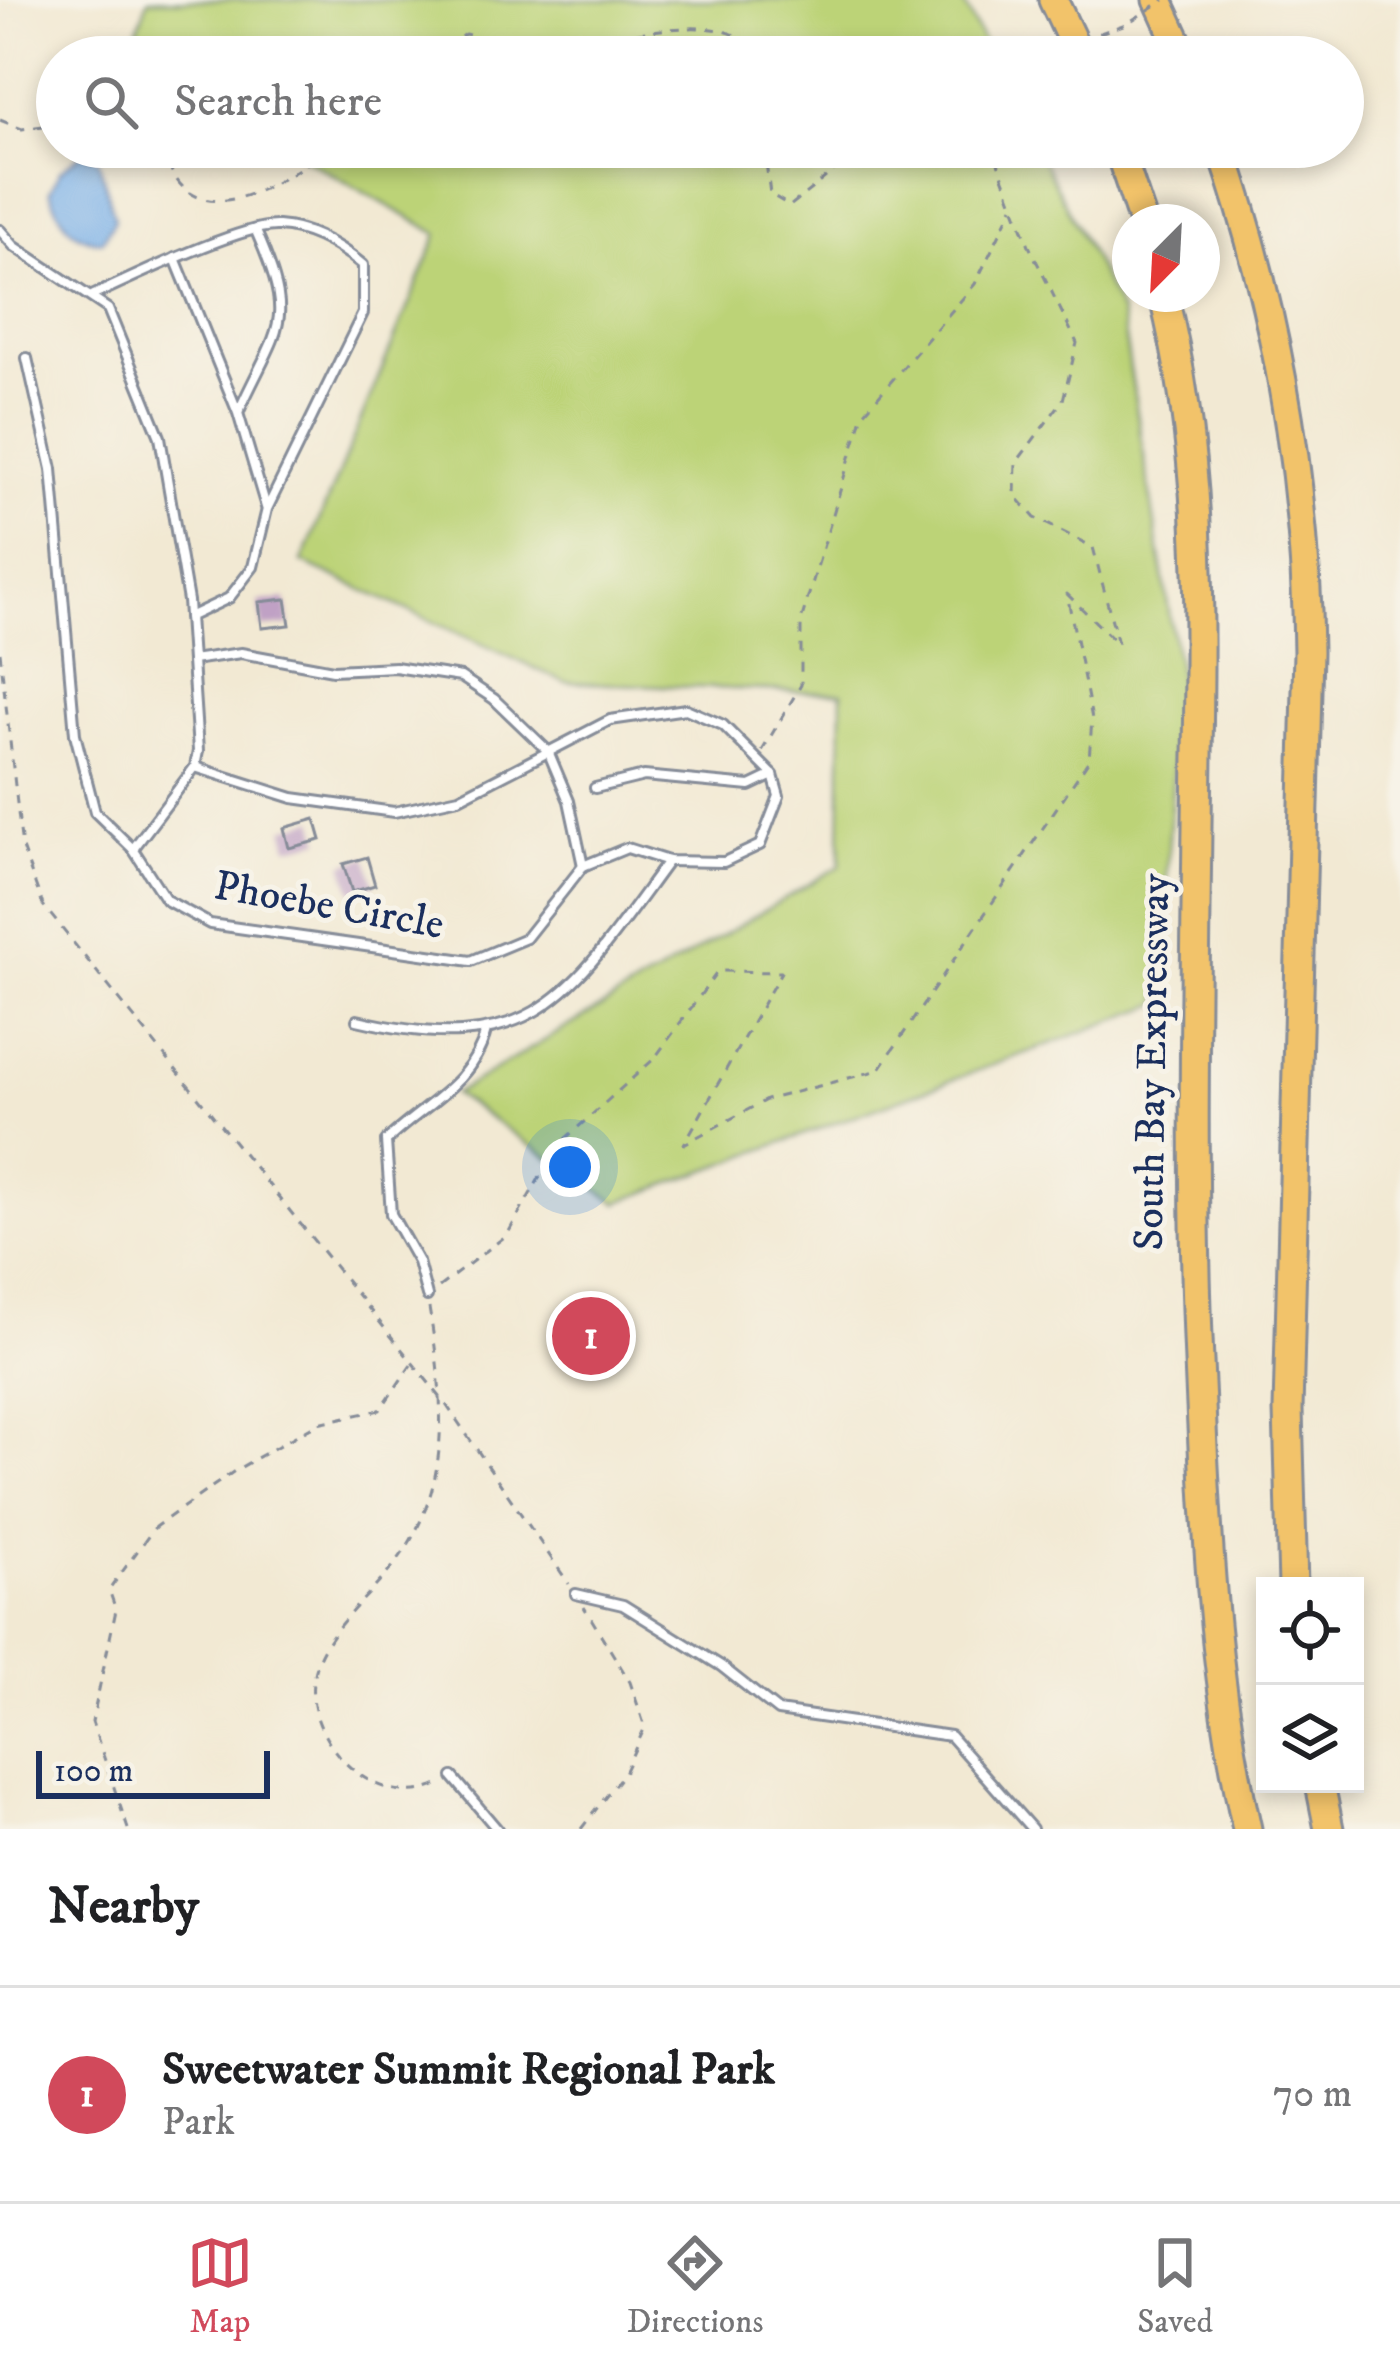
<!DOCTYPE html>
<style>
body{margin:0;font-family:"IM FELL DW Pica",serif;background:#f2f2f2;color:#202124}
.controls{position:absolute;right:36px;bottom:36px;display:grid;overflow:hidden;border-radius:0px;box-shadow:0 6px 18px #0003}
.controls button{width:108px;height:108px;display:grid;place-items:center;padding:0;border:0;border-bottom:3px solid #e0e0e0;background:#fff;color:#202124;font:60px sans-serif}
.compass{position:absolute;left:1112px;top:204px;width:108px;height:108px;border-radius:50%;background:#fff;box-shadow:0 6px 18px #0003;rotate:204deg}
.scale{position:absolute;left:36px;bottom:30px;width:234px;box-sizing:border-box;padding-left:12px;border:6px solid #1b2f5e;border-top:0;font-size:33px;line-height:42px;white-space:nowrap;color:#1b2f5e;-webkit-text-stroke:9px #f7f3e8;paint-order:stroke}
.you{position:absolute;left:570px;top:1167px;width:42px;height:42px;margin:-30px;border:9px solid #fff;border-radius:50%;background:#1a73e8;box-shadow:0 0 0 18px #1a73e833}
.badge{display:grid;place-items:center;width:78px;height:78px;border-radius:50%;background:#d1495b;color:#fff;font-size:39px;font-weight:700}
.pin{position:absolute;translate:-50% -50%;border:6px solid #fff;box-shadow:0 3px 12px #0006}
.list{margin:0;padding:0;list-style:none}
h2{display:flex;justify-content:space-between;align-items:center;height:156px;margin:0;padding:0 48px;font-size:51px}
h2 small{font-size:39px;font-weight:400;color:#757577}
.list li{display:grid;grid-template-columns:78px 1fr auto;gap:36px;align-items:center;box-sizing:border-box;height:216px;padding:0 48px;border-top:3px solid #e0e0e0}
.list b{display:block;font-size:45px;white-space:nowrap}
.list p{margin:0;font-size:39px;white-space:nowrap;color:#757577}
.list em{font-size:39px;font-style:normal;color:#757577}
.icon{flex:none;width:66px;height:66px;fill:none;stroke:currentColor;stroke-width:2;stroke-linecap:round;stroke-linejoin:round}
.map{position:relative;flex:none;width:1400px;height:1829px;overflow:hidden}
.search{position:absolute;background:#fff;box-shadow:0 6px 18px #0003;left:36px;right:36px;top:36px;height:132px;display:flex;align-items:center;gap:30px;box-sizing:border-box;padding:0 42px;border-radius:66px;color:#757577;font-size:45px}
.sheet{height:372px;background:#fff}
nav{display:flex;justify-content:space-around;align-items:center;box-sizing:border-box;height:168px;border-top:3px solid #e0e0e0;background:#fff;font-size:33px;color:#757577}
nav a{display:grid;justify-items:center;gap:6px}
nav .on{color:#d1495b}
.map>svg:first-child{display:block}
.green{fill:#bcd377;stroke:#6c816a;stroke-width:3}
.water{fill:#7ab0e8;stroke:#4a70a3;stroke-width:3}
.building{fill:#c0a1c5}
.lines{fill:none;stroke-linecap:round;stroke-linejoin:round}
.service-casing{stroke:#868c98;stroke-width:14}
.motorway-casing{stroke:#868c98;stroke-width:33}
.path{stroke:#868c98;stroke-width:3;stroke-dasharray:9 9;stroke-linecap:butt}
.service{stroke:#fff;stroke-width:8}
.motorway{stroke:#f2c36a;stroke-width:27}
.path-bridge{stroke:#868c98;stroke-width:3;stroke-dasharray:9 9;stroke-linecap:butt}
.labels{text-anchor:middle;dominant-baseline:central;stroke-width:10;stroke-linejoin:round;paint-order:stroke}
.street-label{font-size:42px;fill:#1b2f5e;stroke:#f7f3e8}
</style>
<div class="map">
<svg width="1400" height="1829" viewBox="0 0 1400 1829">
<rect width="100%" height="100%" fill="#f7f3e8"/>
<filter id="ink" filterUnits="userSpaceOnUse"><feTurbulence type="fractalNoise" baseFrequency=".00833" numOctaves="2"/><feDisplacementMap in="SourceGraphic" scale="24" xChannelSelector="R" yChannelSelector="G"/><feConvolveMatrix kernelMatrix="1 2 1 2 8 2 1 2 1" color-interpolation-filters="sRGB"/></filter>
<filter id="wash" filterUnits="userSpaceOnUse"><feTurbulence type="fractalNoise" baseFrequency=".004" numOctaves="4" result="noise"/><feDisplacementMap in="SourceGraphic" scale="48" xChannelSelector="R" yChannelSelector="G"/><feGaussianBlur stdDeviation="2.7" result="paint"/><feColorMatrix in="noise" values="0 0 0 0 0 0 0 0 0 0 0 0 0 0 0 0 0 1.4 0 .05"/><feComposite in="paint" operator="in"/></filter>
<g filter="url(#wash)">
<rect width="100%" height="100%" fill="#f2e9d3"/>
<!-- green -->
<g class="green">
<path d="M148 0H962L991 57H128Z"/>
<path d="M284 147H1036L1121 313 1179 674 1159 1004 617 1203 454 1094 840 866 842 693 565 682 302 562 438 234Z"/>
</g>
<!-- water -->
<path class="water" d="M81 154 98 159 115 219 102 241C72 240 59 218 50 191L60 171Z"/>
<g id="blocks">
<!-- building -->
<g class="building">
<path d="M286 599 290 625 262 628 259 602Z"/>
<path d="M315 819 321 840 289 848 284 828Z"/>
<path d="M367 857 375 885 352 892 343 864Z"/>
</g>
</g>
</g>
<g filter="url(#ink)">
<use href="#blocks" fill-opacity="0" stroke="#868c98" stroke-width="3"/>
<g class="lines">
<!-- service casing -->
<g class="service-casing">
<g id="service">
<path d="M0 230 14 246 108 309 160 437 188 601 198 751 195 767 133 849 166 900 210 924 471 961 526 938 583 866 627 848 668 861 724 862 760 845 779 796 773 775 723 725 686 709 610 720 459 798 394 812 293 798 195 767"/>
<path d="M175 258 238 413 266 507"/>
<path d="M92 296C128 279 243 224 278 226 311 228 339 245 363 265V313L267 509 253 567 229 598 189 617"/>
<path d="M27 358 52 469 75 734 95 812 133 849"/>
<path d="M239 411C279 323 297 325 256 231"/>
<path d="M192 660 241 653 333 670 395 667 461 677 494 699 548 751 569 801 583 866"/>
<path d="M595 788 644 776 750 786 773 775"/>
<path d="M357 1020C537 1062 571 993 668 861"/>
<path d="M427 1296 418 1262 391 1214 386 1141C423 1105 473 1084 486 1031"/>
<path d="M576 1594 623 1605 721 1666 778 1711 950 1736 1032 1829"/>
<path d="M453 1777 497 1829"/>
</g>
</g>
<!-- motorway casing -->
<g class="motorway-casing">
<g id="motorway">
<path d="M1053 0 1080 57"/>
<path d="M1158 0 1184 57"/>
<path d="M1118 147 1143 222"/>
<path d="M1221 147C1277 311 1306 478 1308 652L1288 1410 1293 1586"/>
<path d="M1163 294C1208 470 1199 646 1197 826 1195 1005 1191 1183 1199 1361 1206 1520 1212 1674 1247 1829"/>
<path d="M1320 1784 1329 1829"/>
</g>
</g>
<!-- path -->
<g class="path">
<path d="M431 57 465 34C493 41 515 54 545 50 601 43 739 0 754 57"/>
<path d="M0 120 22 129 57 124"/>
<path d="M163 147C186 245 279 186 330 147"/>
<path d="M764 147 770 194 790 206 863 147"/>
<path d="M0 652 22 848 43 905 445 1403 569 1584"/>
<path d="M762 751 801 685V621L863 414 975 284 1013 207"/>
<path d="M439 1287 507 1235 558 1145 654 1059 718 971 781 972 684 1144 766 1100 879 1070 1089 760 1092 719 1067 594 1118 644 1093 547 1035 518 1015 495 1016 463 1063 400 1077 343 1030 248 992 147"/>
<path d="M429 1308C445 1404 455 1497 384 1577 359 1606 317 1640 313 1681 306 1747 382 1817 444 1782"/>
<path d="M128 1829 92 1722 116 1610 109 1590 155 1527 236 1470 318 1423 380 1410 411 1365"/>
<path d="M581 1829 624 1773 645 1727 630 1682 584 1607"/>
</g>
<!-- service -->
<use href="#service" class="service"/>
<!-- motorway -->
<use href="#motorway" class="motorway"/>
<!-- path-bridge -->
<path class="path-bridge" d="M1031 57 1126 24 1164 0"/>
</g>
</g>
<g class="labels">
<!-- street labels -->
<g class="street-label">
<text transform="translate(329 906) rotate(10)">Phoebe Circle</text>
<text transform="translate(1153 1062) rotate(-89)">South Bay Expressway</text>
</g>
</g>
</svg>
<div class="controls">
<button><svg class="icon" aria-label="locate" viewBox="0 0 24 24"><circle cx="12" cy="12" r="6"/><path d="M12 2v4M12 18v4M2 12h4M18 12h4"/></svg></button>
<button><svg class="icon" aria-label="layers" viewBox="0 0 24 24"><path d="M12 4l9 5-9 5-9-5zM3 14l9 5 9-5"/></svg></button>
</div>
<svg class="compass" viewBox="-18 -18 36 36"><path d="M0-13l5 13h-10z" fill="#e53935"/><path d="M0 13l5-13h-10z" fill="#757577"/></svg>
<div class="scale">100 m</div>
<div class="you"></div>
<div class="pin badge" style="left:591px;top:1336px">1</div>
<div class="search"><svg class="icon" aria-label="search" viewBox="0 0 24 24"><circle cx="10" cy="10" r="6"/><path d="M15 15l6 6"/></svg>Search here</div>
</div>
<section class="sheet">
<h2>Nearby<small></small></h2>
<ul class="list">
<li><span class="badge">1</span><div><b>Sweetwater Summit Regional Park</b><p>Park</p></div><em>70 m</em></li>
</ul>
</section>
<nav>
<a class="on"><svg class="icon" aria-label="map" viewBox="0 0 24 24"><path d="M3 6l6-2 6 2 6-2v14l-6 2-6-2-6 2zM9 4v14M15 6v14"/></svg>Map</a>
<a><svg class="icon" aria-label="directions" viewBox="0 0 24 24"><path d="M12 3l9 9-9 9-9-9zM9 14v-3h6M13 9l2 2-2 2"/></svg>Directions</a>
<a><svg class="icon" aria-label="saved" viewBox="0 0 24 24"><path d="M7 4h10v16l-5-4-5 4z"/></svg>Saved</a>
</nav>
